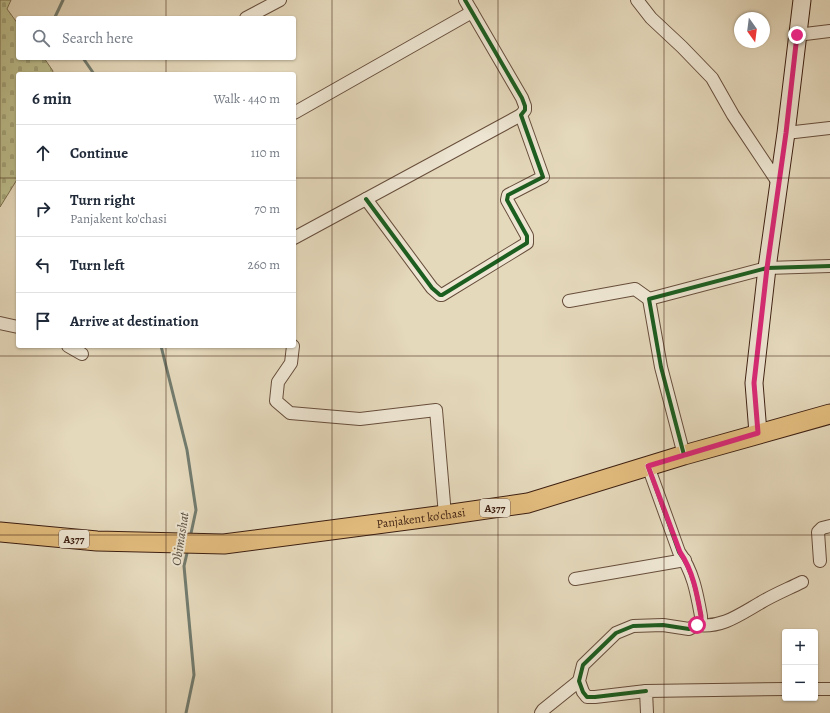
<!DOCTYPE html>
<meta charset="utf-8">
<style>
body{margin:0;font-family:Alegreya,serif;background:#f2f2f3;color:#1f2937}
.controls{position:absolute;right:12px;bottom:12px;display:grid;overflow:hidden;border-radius:4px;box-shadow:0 1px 3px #0004}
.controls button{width:36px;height:36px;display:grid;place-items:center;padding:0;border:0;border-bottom:1px solid #e0e1e3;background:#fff;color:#1f2937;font:20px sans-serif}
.compass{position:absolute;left:734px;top:12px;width:36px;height:36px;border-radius:50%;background:#fff;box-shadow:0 1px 3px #0004;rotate:166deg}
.stop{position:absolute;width:12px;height:12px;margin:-9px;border:3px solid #db2777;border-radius:50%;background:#fff}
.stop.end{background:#db2777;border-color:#fff;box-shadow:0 1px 4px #0008}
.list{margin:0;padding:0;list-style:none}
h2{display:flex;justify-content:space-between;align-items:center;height:52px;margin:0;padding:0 16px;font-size:17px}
h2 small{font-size:13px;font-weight:400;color:#747a83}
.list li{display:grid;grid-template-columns:26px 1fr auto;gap:12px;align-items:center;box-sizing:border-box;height:56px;padding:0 16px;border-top:1px solid #e0e1e3}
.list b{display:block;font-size:15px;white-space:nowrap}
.list p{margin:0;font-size:13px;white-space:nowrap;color:#747a83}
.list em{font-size:13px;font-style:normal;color:#747a83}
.icon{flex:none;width:22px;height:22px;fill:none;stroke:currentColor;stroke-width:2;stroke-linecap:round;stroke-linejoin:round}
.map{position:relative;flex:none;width:830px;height:713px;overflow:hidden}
.search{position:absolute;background:#fff;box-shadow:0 1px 3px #0004;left:16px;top:16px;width:280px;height:44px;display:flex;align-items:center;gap:10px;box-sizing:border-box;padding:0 14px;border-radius:4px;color:#747a83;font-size:15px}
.panel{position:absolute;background:#fff;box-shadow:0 1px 3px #0004;left:16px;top:72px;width:280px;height:276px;border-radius:4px}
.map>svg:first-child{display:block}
.cemetery{fill:url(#cemetery-stones);stroke:#7c6e4e}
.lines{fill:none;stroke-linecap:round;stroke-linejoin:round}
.stream{stroke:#727c6f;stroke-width:3}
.street-casing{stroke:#674e3c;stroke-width:14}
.secondary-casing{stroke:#3d1f11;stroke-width:19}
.primary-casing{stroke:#3d1f11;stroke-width:21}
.street{stroke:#eee6d3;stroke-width:12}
.secondary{stroke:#eee6d3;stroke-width:17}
.primary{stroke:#e2bc7e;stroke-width:19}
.cycleway-casing{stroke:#eee6d3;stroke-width:6}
.cycleway{stroke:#1b5e20;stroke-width:4}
.route{stroke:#db2777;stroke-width:5}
.grid{fill:none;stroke:#3d1f11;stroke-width:1;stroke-opacity:0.55}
.labels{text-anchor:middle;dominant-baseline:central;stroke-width:4;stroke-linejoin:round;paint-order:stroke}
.shield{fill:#eee6d3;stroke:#725b4b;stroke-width:1}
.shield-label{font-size:11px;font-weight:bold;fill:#3d1f11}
.street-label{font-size:12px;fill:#3d1f11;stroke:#eee6d3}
.water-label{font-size:13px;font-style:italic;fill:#584e40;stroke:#eee6d3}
</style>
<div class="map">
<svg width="830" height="713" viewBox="0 0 830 713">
<defs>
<pattern id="cemetery-stones" width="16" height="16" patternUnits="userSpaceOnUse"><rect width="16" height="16" fill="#bcbd8c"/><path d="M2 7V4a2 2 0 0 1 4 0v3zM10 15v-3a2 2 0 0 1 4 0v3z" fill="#a2a278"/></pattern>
</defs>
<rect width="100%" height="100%" fill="#e5d9bc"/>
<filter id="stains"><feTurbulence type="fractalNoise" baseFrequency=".005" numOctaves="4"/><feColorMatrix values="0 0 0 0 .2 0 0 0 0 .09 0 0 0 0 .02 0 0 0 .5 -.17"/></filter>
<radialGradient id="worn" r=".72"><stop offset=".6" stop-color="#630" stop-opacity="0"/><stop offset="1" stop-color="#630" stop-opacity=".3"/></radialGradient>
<!-- cemetery -->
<path class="cemetery" d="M0 0H11L7 9 18 24V58H44L53 71 52 74H18V178L0 207Z"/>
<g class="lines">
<!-- stream -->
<g class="stream">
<path d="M56 18 55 17 63 0"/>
<path d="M83 58 94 74"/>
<path d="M161 346 187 450 196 510 190 538"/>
<path d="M186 713 194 675 184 566 188 549"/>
</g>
<!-- street casing -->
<g class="street-casing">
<g id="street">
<path d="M637 0 651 18 682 47 712 78 733 115 779 184"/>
<path d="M246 18 280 0"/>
<path d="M797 35 830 31"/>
<path d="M294 113 472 12"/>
<path d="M786 133 830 128"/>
<path d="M366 199 432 288 440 295H442L527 243V236L507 200 508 195 543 177 521 115 525 110V106L522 98 465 0"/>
<path d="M294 238 521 115"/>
<path d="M569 301 635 289 649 299"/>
<path d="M0 323 18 327"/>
<path d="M68 346 82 354"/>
<path d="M293 346 291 363 278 382 276 401 290 413 360 419 436 410 445 515"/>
<path d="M684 455 661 367 649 299 767 268 830 266"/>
<path d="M820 561 818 532 822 528 830 526"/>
<path d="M575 579 685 560"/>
<path d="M697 625C722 628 739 615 760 603 773 595 788 589 802 582"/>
<path d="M815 689H830"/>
<path d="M646 691 595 697H587L583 692 579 681 583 665 616 633 633 626 663 625 689 629 697 625 701 620V616C697 594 693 571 679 552L648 466"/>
<path d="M541 713 543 710 579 681"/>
<path d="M647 713 646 691 785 689"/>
</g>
</g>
<!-- secondary casing -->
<g class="secondary-casing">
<path id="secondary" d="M758 433 754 383 767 268 786 133 802 0"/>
</g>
<!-- primary casing -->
<g class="primary-casing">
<g id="primary">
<path id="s1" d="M0 532 97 541 224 544 445 515 528 503 684 455 830 414"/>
</g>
</g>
<!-- street -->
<use href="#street" class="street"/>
<!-- secondary -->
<use href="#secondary" class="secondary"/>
<!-- primary -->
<use href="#primary" class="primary"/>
<!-- cycleway casing -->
<g class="cycleway-casing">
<g id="cycleway">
<path d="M366 199 432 288 440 295H442L527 243V236L507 200 508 195 543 177 521 115 525 110V106L522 98 465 0"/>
<path d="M684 455 661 367 649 299 767 268 830 266"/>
<path d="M646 691 595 697H587L583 692 579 681 583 665 616 633 633 626 663 625 689 629 697 625 701 620V616C697 594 693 571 679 552L648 466"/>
</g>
</g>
<!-- cycleway -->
<use href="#cycleway" class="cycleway"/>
</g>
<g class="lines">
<!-- route -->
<path class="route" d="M697 625 701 620V616C697 594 693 571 680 552L648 466 758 433 754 383 767 268 786 133 797 35"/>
</g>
<!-- grid -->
<path class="grid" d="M166 0V18M332 0V713M498 0V713M664 0V713M166 58V74M0 178H18M294 178H830M166 346V713M0 356H830M0 535H830"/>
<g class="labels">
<!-- shield labels -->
<g class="shield">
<rect x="480" y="499" width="30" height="18" rx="3"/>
<rect x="59" y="530" width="30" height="18" rx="3"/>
</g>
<g class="shield-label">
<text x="495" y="508">A377</text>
<text x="74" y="539">A377</text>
</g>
<!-- street labels -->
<g class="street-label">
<text stroke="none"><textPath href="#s1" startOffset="423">Panjakent ko'chasi</textPath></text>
</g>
<!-- water labels -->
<g class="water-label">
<text transform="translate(180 539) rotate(-81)">Obimashat</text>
</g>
</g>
<rect width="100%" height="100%" filter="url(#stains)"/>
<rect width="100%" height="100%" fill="url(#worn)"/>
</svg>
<div class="controls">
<button>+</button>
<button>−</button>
</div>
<svg class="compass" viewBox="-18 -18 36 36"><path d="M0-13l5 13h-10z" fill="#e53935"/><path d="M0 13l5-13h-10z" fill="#747a83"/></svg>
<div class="stop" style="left:697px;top:625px"></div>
<div class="stop end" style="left:797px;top:35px"></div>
<div class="search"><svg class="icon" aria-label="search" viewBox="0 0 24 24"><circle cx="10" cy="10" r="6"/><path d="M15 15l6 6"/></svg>Search here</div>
<section class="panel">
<h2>6 min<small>Walk · 440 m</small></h2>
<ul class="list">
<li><svg class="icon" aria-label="ahead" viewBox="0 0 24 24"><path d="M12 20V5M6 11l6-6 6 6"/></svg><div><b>Continue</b></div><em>110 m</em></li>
<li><svg class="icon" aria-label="right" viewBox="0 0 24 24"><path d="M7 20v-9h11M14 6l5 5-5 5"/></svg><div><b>Turn right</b><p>Panjakent ko'chasi</p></div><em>70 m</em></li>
<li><svg class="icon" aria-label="left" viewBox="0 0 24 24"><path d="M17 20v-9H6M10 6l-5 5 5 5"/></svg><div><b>Turn left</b></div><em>260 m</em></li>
<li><svg class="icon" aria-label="arrive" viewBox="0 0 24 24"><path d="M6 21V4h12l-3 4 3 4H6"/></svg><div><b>Arrive at destination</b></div></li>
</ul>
</section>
</div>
